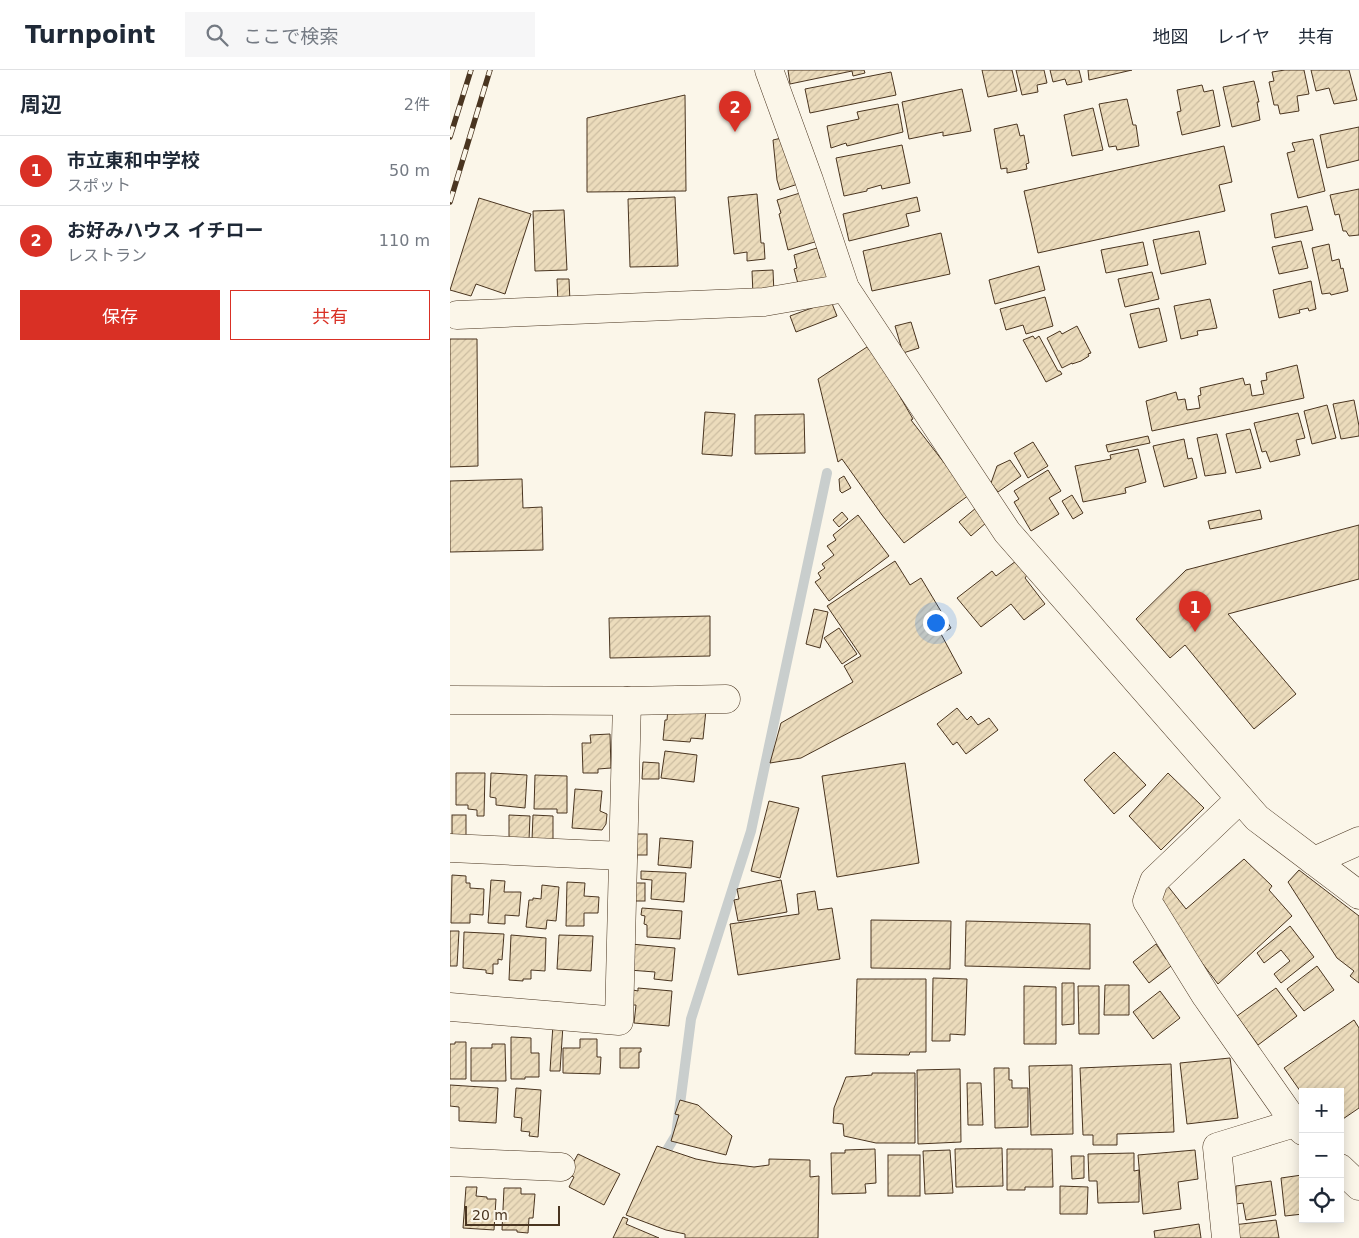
<!DOCTYPE html>
<html lang="ja">
<meta charset="utf-8">
<style>
body{margin:0;font-family:"DejaVu Sans","Noto Sans JP",sans-serif;background:#f6f6f7;color:#1f2937}
.controls{position:absolute;right:15px;bottom:15px;display:grid;overflow:hidden;border-radius:0px;box-shadow:0 2px 12px #0003}
.controls button{width:45px;height:45px;display:grid;place-items:center;padding:0;border:0;border-bottom:1px solid #e0e1e3;background:#fff;color:#1f2937;font:25px sans-serif}
.scale{position:absolute;left:15px;bottom:12px;width:95px;box-sizing:border-box;padding-left:5px;border:2px solid #4a3520;border-top:0;font-size:14px;line-height:18px;white-space:nowrap;color:#4a3520;-webkit-text-stroke:4px #fbf6e9;paint-order:stroke}
.you{position:absolute;left:485px;top:552px;width:18px;height:18px;margin:-12px;border:4px solid #fff;border-radius:50%;background:#1a73e8;box-shadow:0 0 0 8px #1a73e833}
.badge{display:grid;place-items:center;width:32px;height:32px;border-radius:50%;background:#d93025;color:#fff;font-size:16px;font-weight:700}
.pin{position:absolute;translate:-50% -41px;filter:drop-shadow(0 1px 2px #0008)}
.pin::after{content:'';position:absolute;top:26px;width:18px;height:15px;background:inherit;clip-path:polygon(0 0,100% 0,50% 100%)}
.list{margin:0;padding:0;list-style:none}
h2{display:flex;justify-content:space-between;align-items:center;height:65px;margin:0;padding:0 20px;font-size:21px}
h2 small{font-size:16px;font-weight:400;color:#747a83}
.list li{display:grid;grid-template-columns:32px 1fr auto;gap:15px;align-items:center;box-sizing:border-box;height:70px;padding:0 20px;border-top:1px solid #e0e1e3}
.list b{display:block;font-size:19px;white-space:nowrap}
.list p{margin:0;font-size:16px;white-space:nowrap;color:#747a83}
.list em{font-size:16px;font-style:normal;color:#747a83}
.actions{display:flex;gap:10px;padding:15px 20px}
.actions a{flex:1;padding:11px 0;border:1px solid #d93025;border-radius:0px;text-align:center;font-size:18px;color:#d93025}
.actions .main{background:#d93025;color:#fff}
.icon{flex:none;width:28px;height:28px;fill:none;stroke:currentColor;stroke-width:2;stroke-linecap:round;stroke-linejoin:round}
.map{position:relative;flex:none;width:909px;height:1168px;overflow:hidden}
header{display:flex;align-items:center;gap:30px;box-sizing:border-box;height:70px;padding:0 25px;background:#fff;border-bottom:1px solid #e0e1e3}
header strong{font-size:24px}
nav{display:flex;gap:28px;margin-inline-start:auto;font-size:18px}
.search{width:350px;height:45px;background:#f6f6f7;display:flex;align-items:center;gap:12px;box-sizing:border-box;padding:0 18px;border-radius:0px;color:#747a83;font-size:19px}
main{display:flex}
aside{flex:1;background:#fff}
.map>svg:first-child{display:block}
.lines{fill:none;stroke-linecap:round;stroke-linejoin:round}
.stream{stroke:#c9cecd;stroke-width:10}
.building{fill:url(#building-hatch);stroke:#4a3520}
.minor-casing{stroke:#4a3520;stroke-width:29}
.minor{stroke:#fbf6e9;stroke-width:28}
.rail-casing{stroke:#4a3520;stroke-width:5.5}
.rail{stroke:#fbf6e9;stroke-width:4;stroke-dasharray:11;stroke-linecap:butt}
</style>
<header>
<strong>Turnpoint</strong>
<div class="search"><svg class="icon" aria-label="search" viewBox="0 0 24 24"><circle cx="10" cy="10" r="6"/><path d="M15 15l6 6"/></svg>ここで検索</div>
<nav><a>地図</a><a>レイヤ</a><a>共有</a></nav>
</header>
<main>
<aside>
<h2>周辺<small>2件</small></h2>
<ul class="list">
<li><span class="badge">1</span><div><b>市立東和中学校</b><p>スポット</p></div><em>50 m</em></li>
<li><span class="badge">2</span><div><b>お好みハウス イチロー</b><p>レストラン</p></div><em>110 m</em></li>
</ul>
<div class="actions"><a class="main">保存</a><a>共有</a></div>
</aside>
<div class="map">
<svg width="909" height="1168" viewBox="0 0 909 1168">
<defs>
<pattern id="building-hatch" width="6" height="6" patternUnits="userSpaceOnUse" patternTransform="scale(1.25)"><rect width="6" height="6" fill="#ecdcbc"/><path d="M-1 1l2-2M0 6l6-6M5 7l2-2" fill="none" stroke="#ccbda1"/></pattern>
</defs>
<rect width="100%" height="100%" fill="#fbf6e9"/>
<g class="lines">
<!-- stream -->
<path class="stream" d="M211 1090 226 1065 241 949 301 761 377 403"/>
</g>
<!-- building -->
<g class="building">
<path d="M338 0H414L415 3 403 6 402 1 340 14Z"/>
<path d="M532 0H562L567 21 538 27Z"/>
<path d="M566 0H594L597 13 587 15 588 22 572 25Z"/>
<path d="M600 0H629L632 12 617 15 615 9 603 12Z"/>
<path d="M638 0H682L639 10Z"/>
<path d="M835 0H854L859 24 847 26 849 41 830 44 828 35H824L819 12 824 11 822 2Z"/>
<path d="M861 0H899L907 30 884 34 879 18 866 21Z"/>
<path d="M441 2 446 25 360 43 355 19Z"/>
<path d="M804 11 809 32H807L810 50 782 57 773 17Z"/>
<path d="M752 15 754 22 763 20 770 56 732 65 727 42 731 41 727 20Z"/>
<path d="M512 19 521 61 493 66V62L459 69 452 32Z"/>
<path d="M235 25 236 121 137 122V48Z"/>
<path d="M677 29 683 55H686L689 76 667 80 666 76 659 77 649 34Z"/>
<path d="M448 34 453 62 397 76 396 73 381 78 377 56 409 49 407 42Z"/>
<path d="M643 38 653 80 622 86 614 45Z"/>
<path d="M567 54 570 66 574 65 579 93 576 94 577 99 557 103V98L551 99 544 59Z"/>
<path d="M909 57V90L877 98 870 65Z"/>
<path d="M336 67 351 113 330 120 327 110 323 70Z"/>
<path d="M863 69 875 121 848 128 837 83 845 81 842 73Z"/>
<path d="M452 75 460 113 432 119 431 115 417 119V121L394 126 386 88Z"/>
<path d="M774 76 782 112 769 115 775 141 588 183 574 121Z"/>
<path d="M909 119V165L899 166 896 161H893L889 144 885 145 880 125Z"/>
<path d="M350 123 368 171 338 180 329 144 331 143 327 130Z"/>
<path d="M307 124 311 173H314L315 189 297 191V182L284 184 278 127Z"/>
<path d="M225 127 228 196 180 197 178 129Z"/>
<path d="M467 127 470 141 456 144 459 156 399 171 393 144Z"/>
<path d="M29 128 81 144 55 224 26 214 21 226 0 220Z"/>
<path d="M857 136 863 160 825 168 821 144Z"/>
<path d="M114 140 117 200 85 201 83 141Z"/>
<path d="M749 161 756 194 711 204 703 170Z"/>
<path d="M491 163 500 204 422 221 413 181Z"/>
<path d="M851 171 858 198 829 204 822 177Z"/>
<path d="M693 172 698 195 656 203 651 180Z"/>
<path d="M879 174 882 191 889 189 891 199 893 198 898 221 881 225 880 223 872 224 862 178Z"/>
<path d="M367 178 370 189 375 188 381 212 350 221 344 199 347 198 344 185Z"/>
<path d="M589 196 595 220 545 234 539 210Z"/>
<path d="M323 200 324 224 303 225 302 201Z"/>
<path d="M702 202 709 229 675 237 668 209Z"/>
<path d="M107 209H119L120 232 108 233Z"/>
<path d="M861 211 866 239 859 241 858 238 849 240 850 243 829 248 823 220Z"/>
<path d="M595 227 603 256 576 264 573 255 556 260 550 239Z"/>
<path d="M760 229 767 258 747 261 748 265 731 269 724 236Z"/>
<path d="M381 231 387 246 346 262 340 246Z"/>
<path d="M709 238 717 271 689 278 680 244Z"/>
<path d="M461 252 469 278 453 283 445 256Z"/>
<path d="M627 256 641 283 638 284 639 286 631 291 622 294V293L612 298 597 268 610 261 612 264Z"/>
<path d="M583 266 585 269 589 266 608 301H610L612 304 596 312 573 270Z"/>
<path d="M0 269H27L28 396 0 397Z"/>
<path d="M417 277 431 294 463 349 461 350 519 425 454 473 432 445 392 389 388 392 368 309Z"/>
<path d="M847 295 854 328 702 361 696 331 726 322 728 330 735 329 737 340 750 338 748 326 751 325 750 318 793 308 795 315 800 314 802 326 814 324 811 311 817 310 816 303Z"/>
<path d="M904 330 909 356V366L891 369 883 334Z"/>
<path d="M877 335 886 368 862 374 854 341Z"/>
<path d="M255 342 285 344 282 386 252 384Z"/>
<path d="M848 343 855 368 846 370 850 385 820 392 816 381 812 382 804 353Z"/>
<path d="M354 344 355 383 305 384V345Z"/>
<path d="M800 359 811 398 786 403 776 364Z"/>
<path d="M767 364 776 403 755 406 747 368Z"/>
<path d="M698 366 700 373 658 382 656 375Z"/>
<path d="M734 369 738 389 742 388 747 408 714 417 703 376Z"/>
<path d="M583 372 598 396 578 408 564 383Z"/>
<path d="M688 379 696 412 675 418 676 423 633 432 625 396 661 389 660 385Z"/>
<path d="M560 390 571 406 548 422 541 413 547 396Z"/>
<path d="M598 400 611 421 599 428 609 444 581 461 564 432 569 429 564 421Z"/>
<path d="M394 406 401 418 392 423 390 421 389 409Z"/>
<path d="M72 409 73 438 92 437 93 480 0 482V411Z"/>
<path d="M622 425 633 443 623 449 612 431Z"/>
<path d="M526 438 537 452 521 466 509 452Z"/>
<path d="M810 440 812 449 760 459 758 451Z"/>
<path d="M392 442 398 449 389 457 383 450Z"/>
<path d="M408 445 439 486 379 531 365 512 371 508 368 503 375 498 372 494 384 485 377 476 386 470 383 465Z"/>
<path d="M909 455V509L778 544 846 624 804 659 735 575 720 588 686 549 736 500Z"/>
<path d="M445 491 460 515 471 508 501 558 491 564 512 603 351 688 320 693 331 653 403 612 394 596 411 586 377 536Z"/>
<path d="M566 491 577 505 575 508 595 534 574 550 561 534 531 557 507 528 542 501 546 506Z"/>
<path d="M364 539 378 542 370 578 356 574Z"/>
<path d="M260 546V586L160 588 159 548Z"/>
<path d="M389 558 407 584 392 594 374 568Z"/>
<path d="M218 638 256 640 253 669 241 668 240 672 213 670 215 650H217Z"/>
<path d="M507 638 517 650 521 646 528 655 539 648 548 660 516 684 507 672 503 675 487 654Z"/>
<path d="M160 664 161 698 148 699V703H133L132 673H141L140 665Z"/>
<path d="M215 681 247 685 244 712 211 708Z"/>
<path d="M664 682 696 715 664 744 634 710Z"/>
<path d="M193 692 209 693V709H192Z"/>
<path d="M455 693 469 793 387 807 372 706Z"/>
<path d="M6 703H35L34 746H27V740L18 739V735H6Z"/>
<path d="M41 703 77 705 75 738 46 735V728L40 727Z"/>
<path d="M718 703 754 738 711 780 679 746Z"/>
<path d="M85 705 117 706V743H107V739H84Z"/>
<path d="M125 719 152 721 150 741 157 744 156 754 152 760 122 758Z"/>
<path d="M319 731 349 738 330 808 301 801Z"/>
<rect x="2" y="745" width="14" height="23"/>
<path d="M59 745 80 746 79 770 59 769Z"/>
<path d="M83 745 103 746V770H82Z"/>
<rect x="184" y="764" width="13" height="21"/>
<path d="M210 768 243 771 241 798 208 795Z"/>
<path d="M794 789 822 816 819 820 842 846 768 914 720 851 705 825 717 815 736 839Z"/>
<path d="M849 800 909 846V913L900 906 904 901 887 888 838 812Z"/>
<path d="M191 801 236 803 234 832 201 829 202 810 191 809Z"/>
<path d="M2 805 16 806V813H20V818L34 819 33 845 20 844V853H1Z"/>
<path d="M41 810 55 811 54 822H71L69 846 55 845V854L38 853Z"/>
<path d="M331 810 337 842 288 851 284 830 289 829 287 819Z"/>
<path d="M117 812 135 813 134 826 149 827 148 843H134V856H116Z"/>
<rect x="181" y="813" width="14" height="18"/>
<path d="M92 815 109 817 106 851 97 850 96 859 76 857 79 830H83V828L91 829Z"/>
<path d="M365 821 368 840 382 838 390 889 288 905 280 854 349 844 347 824Z"/>
<path d="M192 838 232 841 230 869 197 867V855L194 854 195 846 191 845Z"/>
<path d="M421 850 501 851 500 899 421 898Z"/>
<path d="M516 851 640 854V899L515 896Z"/>
<path d="M840 856 864 887 831 913 824 904 840 891 831 880 814 893 807 883Z"/>
<path d="M0 861H9L7 896H0Z"/>
<path d="M14 862 54 864 52 890 48 889V894H43V904L36 903V900L13 898Z"/>
<path d="M61 865 96 868 95 901 81 900V909H73V911L59 910Z"/>
<path d="M109 865 143 866 141 901 107 899Z"/>
<path d="M181 874 225 878 222 911 204 909 205 902 179 900Z"/>
<path d="M706 874 716 889 720 886 725 893 699 913 683 892Z"/>
<path d="M867 896 884 920 854 941 837 919Z"/>
<path d="M483 908 517 909 515 965 500 964V971H482Z"/>
<path d="M407 909H476V982H460L459 985 405 984Z"/>
<path d="M612 913H624V954L612 955Z"/>
<path d="M655 915H679V945H654Z"/>
<path d="M574 916 606 917V974H574Z"/>
<path d="M628 916H649V964H629Z"/>
<path d="M188 918 222 921 219 956 184 953 186 935H182L183 920 188 921Z"/>
<path d="M826 918 847 946 808 975 787 946Z"/>
<path d="M710 921 730 948 703 969 683 942Z"/>
<path d="M904 950 909 958V1038L890 1051V1022H853V1025L834 998Z"/>
<path d="M103 954 113 955 110 1001H100Z"/>
<path d="M61 967 81 968V983H89V1007H75V1009H61Z"/>
<path d="M130 969H147V987H151L150 1004 113 1003V978H130Z"/>
<path d="M5 972H16V1009H0V974H5Z"/>
<path d="M42 974H55L56 1011H21V978H42Z"/>
<path d="M170 978H191V982H189V998H170Z"/>
<path d="M780 988 788 1048 737 1054 730 993Z"/>
<path d="M721 994 724 1062 667 1064V1075H643V1065H633L630 998Z"/>
<path d="M622 995 623 1064 581 1065 579 996Z"/>
<path d="M544 998H559V1010H562V1018H578V1057L545 1058Z"/>
<path d="M510 999 511 1072 468 1074 467 1000Z"/>
<path d="M422 1003H465V1073H426L394 1066 393 1054 383 1053 384 1038 396 1007 422 1005Z"/>
<path d="M517 1013H531L533 1055H518Z"/>
<path d="M0 1015 48 1018 46 1053 9 1051V1037L0 1036Z"/>
<path d="M66 1018 91 1020 88 1067 79 1066 80 1062 71 1061 72 1048 64 1047Z"/>
<path d="M230 1030 248 1035 282 1066 276 1085 221 1071 229 1045 225 1044Z"/>
<path d="M207 1076 246 1089 267 1093 288 1095 304 1097 319 1095V1089L360 1090V1107L369 1106 368 1168H235V1164L216 1160 176 1145Z"/>
<path d="M552 1078 553 1116 506 1117 505 1079Z"/>
<path d="M425 1079 426 1113 415 1114 416 1123 382 1124 381 1083H395V1080Z"/>
<path d="M557 1079H602L603 1117H575V1120H557Z"/>
<path d="M500 1080 503 1123 475 1124 473 1081Z"/>
<path d="M745 1080 748 1109 728 1112 731 1139 693 1144 688 1085Z"/>
<path d="M684 1083V1101L689 1100V1132L648 1133 647 1111H639L638 1084Z"/>
<path d="M128 1084 170 1104 154 1135 119 1117 124 1107 117 1104Z"/>
<rect x="438" y="1085" width="32" height="41"/>
<path d="M621 1086H634V1108L622 1109Z"/>
<path d="M852 1105 853 1110V1144L835 1146 831 1108Z"/>
<path d="M821 1111 826 1145 796 1150 793 1133 786 1134V1116Z"/>
<path d="M610 1116 638 1117 637 1144H610Z"/>
<path d="M16 1117H27L26 1126 37 1127V1129H46L44 1160 13 1158Z"/>
<path d="M54 1118H71V1124H85L83 1148H79L78 1163 67 1162V1160H52Z"/>
<path d="M173 1147 178 1149 176 1154 209 1168H163Z"/>
<path d="M826 1150 829 1168H785L783 1155Z"/>
<path d="M749 1154 751 1168H705L704 1161Z"/>
</g>
<g class="lines">
<!-- minor casing -->
<g class="minor-casing">
<g id="minor">
<path d="M319 0 359 110 395 218 557 462 807 748 909 825"/>
<path d="M7 245 314 232 395 218"/>
<path d="M0 630 177 631 276 629"/>
<path d="M790 729 704 811 697 831 756 926 845 1053 853 1061"/>
<path d="M0 778 173 786"/>
<path d="M864 791 909 771"/>
<path d="M0 937 169 951 177 631"/>
<path d="M0 1092 111 1097"/>
<path d="M890 1098 909 1116"/>
<path d="M776 1168 767 1077 845 1053"/>
</g>
</g>
<!-- minor -->
<use href="#minor" class="minor"/>
<!-- rail casing -->
<g class="rail-casing">
<g id="rail">
<path d="M0 67 21 0"/>
<path d="M0 132 40 0"/>
</g>
</g>
<!-- rail -->
<use href="#rail" class="rail"/>
</g>
</svg>
<div class="controls">
<button>+</button>
<button>−</button>
<button><svg class="icon" aria-label="locate" viewBox="0 0 24 24"><circle cx="12" cy="12" r="6"/><path d="M12 2v4M12 18v4M2 12h4M18 12h4"/></svg></button>
</div>
<div class="scale">20 m</div>
<div class="you"></div>
<div class="pin badge" style="left:745px;top:562px">1</div>
<div class="pin badge" style="left:285px;top:62px">2</div>
</div>
</main>
